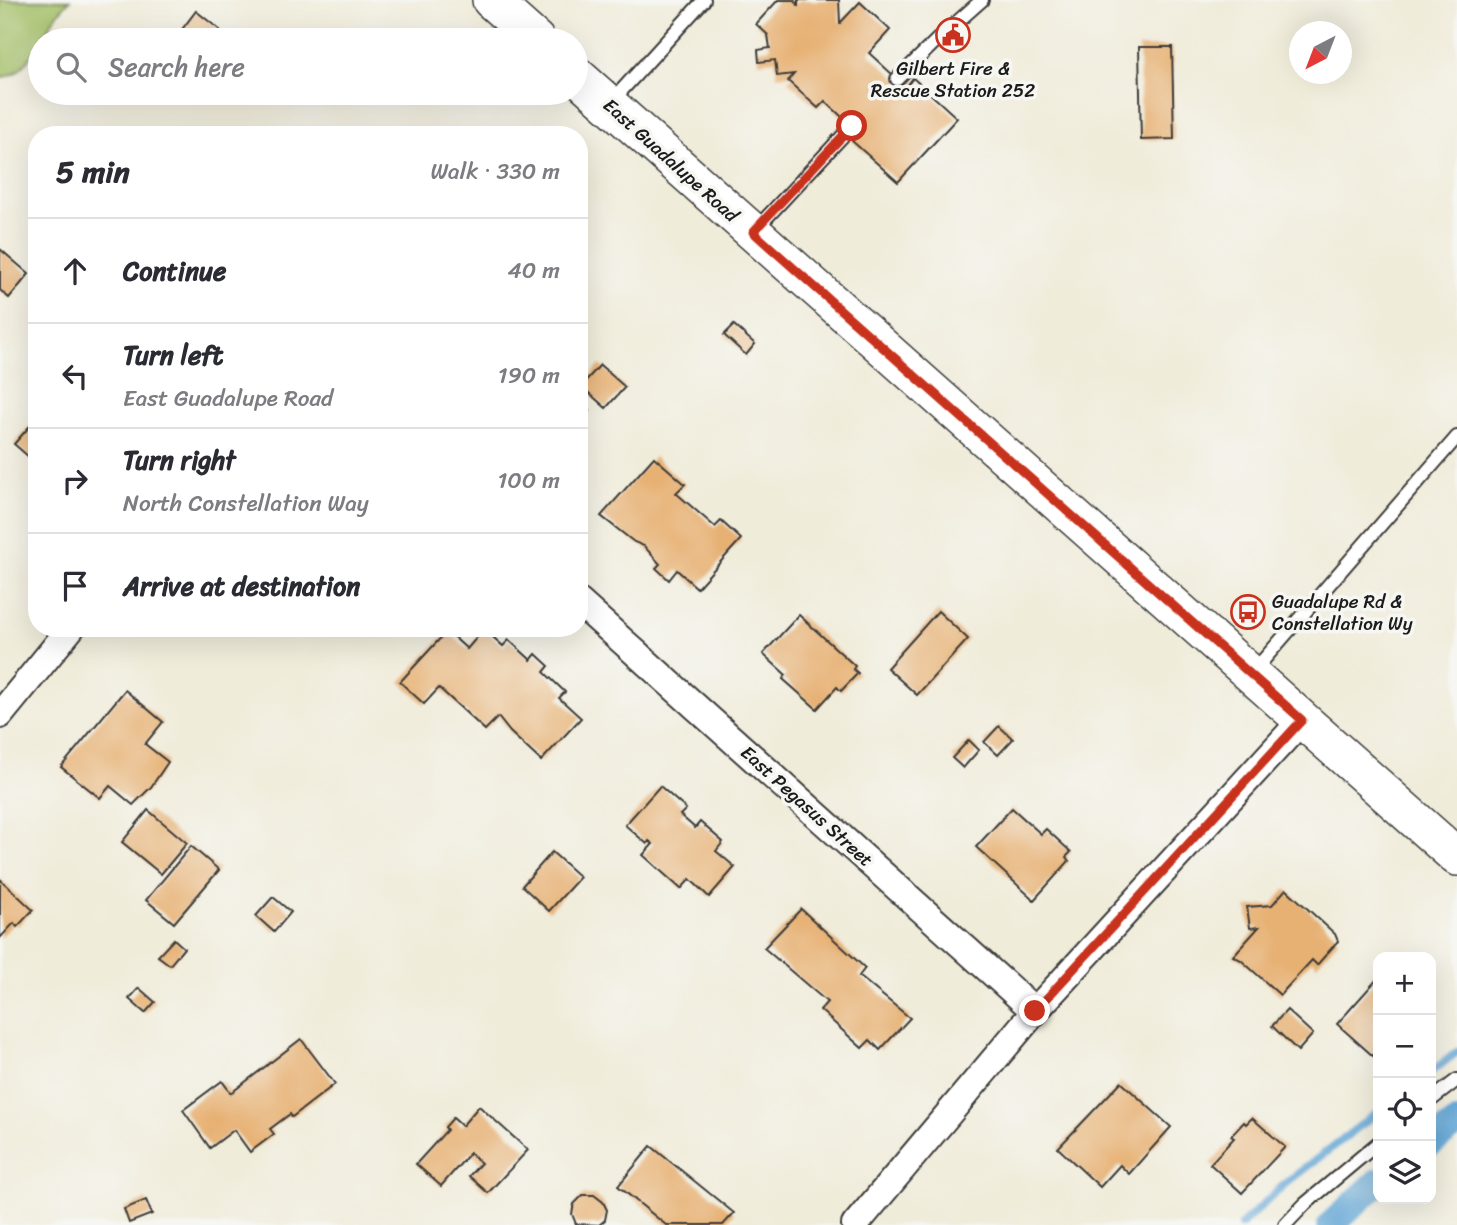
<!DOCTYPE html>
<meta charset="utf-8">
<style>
body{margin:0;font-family:Sriracha,sans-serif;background:#f2f2f3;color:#2b2b33}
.controls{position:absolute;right:21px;bottom:21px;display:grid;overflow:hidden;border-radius:14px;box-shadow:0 7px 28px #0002}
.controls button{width:63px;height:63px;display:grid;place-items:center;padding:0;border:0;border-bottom:2px solid #e1e1e2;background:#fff;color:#2b2b33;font:35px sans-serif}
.compass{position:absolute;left:1289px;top:21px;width:63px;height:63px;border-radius:50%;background:#fff;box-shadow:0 7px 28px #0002;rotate:222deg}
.stop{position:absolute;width:21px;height:21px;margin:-16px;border:5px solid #c8321e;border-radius:50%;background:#fff}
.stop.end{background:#c8321e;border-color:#fff;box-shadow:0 2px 7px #0008}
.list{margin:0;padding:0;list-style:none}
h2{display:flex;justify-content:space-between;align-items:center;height:91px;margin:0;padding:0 28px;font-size:30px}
h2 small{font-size:23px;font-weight:400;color:#7c7c81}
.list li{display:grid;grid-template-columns:46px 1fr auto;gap:21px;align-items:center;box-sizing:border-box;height:105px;padding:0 28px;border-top:2px solid #e1e1e2}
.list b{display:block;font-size:26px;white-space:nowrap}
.list p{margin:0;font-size:23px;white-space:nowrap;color:#7c7c81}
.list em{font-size:23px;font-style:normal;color:#7c7c81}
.icon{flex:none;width:38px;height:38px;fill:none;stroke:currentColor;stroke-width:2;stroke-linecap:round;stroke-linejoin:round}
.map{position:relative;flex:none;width:1457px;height:1225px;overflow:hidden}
.search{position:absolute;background:#fff;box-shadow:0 7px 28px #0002;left:28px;top:28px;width:560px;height:77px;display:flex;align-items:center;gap:18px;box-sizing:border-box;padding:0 24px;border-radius:38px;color:#7c7c81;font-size:26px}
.panel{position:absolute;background:#fff;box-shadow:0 7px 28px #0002;left:28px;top:126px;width:560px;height:511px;border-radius:28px}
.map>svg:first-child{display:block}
.green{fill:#a2be65;stroke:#5f6d40;stroke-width:2}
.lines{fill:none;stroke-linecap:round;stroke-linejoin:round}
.stream{stroke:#61a5d6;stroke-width:8}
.canal{stroke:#61a5d6;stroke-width:28}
.building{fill:#e7b173}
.lane-casing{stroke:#3c3b38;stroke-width:16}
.street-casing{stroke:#3c3b38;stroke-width:30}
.secondary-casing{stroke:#3c3b38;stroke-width:40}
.lane{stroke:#fff;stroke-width:12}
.street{stroke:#fff;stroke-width:26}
.secondary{stroke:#fff;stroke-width:37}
.route{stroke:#c8321e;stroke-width:9}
.labels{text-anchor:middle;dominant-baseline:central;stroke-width:7;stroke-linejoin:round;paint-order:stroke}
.poi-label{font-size:19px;fill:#1c1c1c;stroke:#f6f6f2}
.street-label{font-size:19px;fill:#1c1c1c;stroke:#f6f6f2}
</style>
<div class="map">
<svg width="1457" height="1225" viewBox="0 0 1457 1225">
<rect width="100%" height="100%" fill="#f6f6f2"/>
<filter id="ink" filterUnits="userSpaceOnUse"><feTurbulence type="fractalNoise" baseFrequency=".0143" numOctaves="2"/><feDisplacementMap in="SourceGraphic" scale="14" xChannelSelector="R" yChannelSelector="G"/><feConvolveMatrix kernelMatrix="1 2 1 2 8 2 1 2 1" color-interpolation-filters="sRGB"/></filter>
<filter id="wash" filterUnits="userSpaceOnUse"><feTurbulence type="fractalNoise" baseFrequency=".00686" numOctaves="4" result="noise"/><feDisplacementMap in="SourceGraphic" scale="28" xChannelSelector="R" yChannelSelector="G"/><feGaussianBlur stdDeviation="1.57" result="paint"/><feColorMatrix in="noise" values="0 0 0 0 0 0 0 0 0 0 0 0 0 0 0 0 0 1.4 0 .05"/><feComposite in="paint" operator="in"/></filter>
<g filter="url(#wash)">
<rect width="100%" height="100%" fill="#f0ecda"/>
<!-- green -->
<path class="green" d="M0 0H70C64 7 57 14 52 22 41 39 24 79 0 77Z"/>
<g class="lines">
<!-- stream -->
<g class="stream">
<path d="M1431 1072 1457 1052"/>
<path d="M1241 1225 1287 1182 1378 1112"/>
</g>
<!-- canal -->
<g class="canal">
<path d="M1431 1143 1457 1123"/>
<path d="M1331 1225 1378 1182"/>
</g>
</g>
<g id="blocks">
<!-- building -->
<g class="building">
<path d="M778 0H794L798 5V0H839L840 23 860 2 890 30 869 53 906 87 913 78 957 118 898 182 852 141 859 133 825 101 818 108 788 81 794 74 777 76 775 60 759 62 758 50 770 48 768 35 756 24Z"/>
<path d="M196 11 220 30 211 40H174Z"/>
<path d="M1139 47H1172L1174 139 1141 140Z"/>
<path d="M0 249 29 274 9 298 0 290Z"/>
<path d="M734 325 755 344 746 355 724 335Z"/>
<path d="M600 365 625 387 606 408 581 386Z"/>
<path d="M579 403 589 411 579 422Z"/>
<path d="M37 418V464L14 444Z"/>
<path d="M654 457 685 484 676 493 715 527 721 521 741 539 697 588 677 570 669 580 656 568 660 564 644 546 634 542 601 516Z"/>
<path d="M938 611 968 639 917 695 887 668Z"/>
<path d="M799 615 855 666 853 669 858 673 841 691 837 687 817 709 783 679 786 675 763 654Z"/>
<path d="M484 629 503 646 509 640 531 660 536 654 549 666 544 672 565 692 559 698 581 718 541 761 510 732 498 717 485 730 439 688 424 704 400 682 447 631 467 649Z"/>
<path d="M125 690 163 722 145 744 168 762 151 787 133 805 110 786 100 798 61 767Z"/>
<path d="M999 726 1013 739 998 755 984 742Z"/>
<path d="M969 740 979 750 963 768 952 758Z"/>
<path d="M660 786 686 809 680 815 695 828 700 822 723 842 716 851 735 867 709 897 690 879 681 889 643 855 653 844 649 841 647 844 625 825Z"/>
<path d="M1012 808 1041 834 1046 829 1071 852 1066 857 1069 861 1034 900 976 847Z"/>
<path d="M148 810 187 843 161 874 122 842Z"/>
<path d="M191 846 219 870 174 923 146 900Z"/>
<path d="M552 852 580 877 549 911 522 886Z"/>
<path d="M0 879 33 910 17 927 14 923 0 938Z"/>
<path d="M1286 889 1335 934 1338 941 1317 965 1312 960 1280 995 1241 960 1233 956 1259 927 1250 928 1247 907 1272 905Z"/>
<path d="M273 897 291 912 274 932 256 916Z"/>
<path d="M801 909 865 968 859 976 910 1018 880 1050 870 1040 862 1048 820 1010 827 1002 764 948Z"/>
<path d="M174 939 184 948 170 965 158 956Z"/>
<path d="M1378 978V1050L1373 1056 1337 1024Z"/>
<path d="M139 988 155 1002 145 1013 129 999Z"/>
<path d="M1287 1010 1313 1034 1298 1051 1272 1026Z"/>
<path d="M301 1039 335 1084 292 1117 290 1114 270 1129 274 1134 250 1152 234 1130 210 1148 183 1110 222 1081 231 1093Z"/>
<path d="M1121 1082 1171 1127 1129 1174 1120 1165 1100 1187 1058 1148Z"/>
<path d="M479 1106 528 1150 488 1193 469 1176 481 1163 470 1153 441 1186 416 1164 447 1130 445 1127 453 1118 462 1126Z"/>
<path d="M1252 1118 1285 1147 1242 1193 1210 1164 1234 1138 1231 1136 1244 1122 1246 1124Z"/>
<path d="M651 1146 734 1213 723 1225H666L618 1186Z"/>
<path d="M583 1195H594L603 1202 607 1210 605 1220 599 1225 576 1224 572 1214 574 1204Z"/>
<path d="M146 1200 152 1214 129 1223 124 1209Z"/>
</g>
</g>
</g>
<g filter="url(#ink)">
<use href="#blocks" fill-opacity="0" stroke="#3c3b38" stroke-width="2"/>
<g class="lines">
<!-- lane casing -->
<g class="lane-casing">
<g id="lane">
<path d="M897 79 938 39 982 0"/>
<path d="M611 102 704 0"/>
<path d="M754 231 852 126"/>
<path d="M1253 672 1457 437"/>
<path d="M1431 1100 1457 1080"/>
<path d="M1285 1225 1305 1204 1378 1143"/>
</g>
</g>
<!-- street casing -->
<g class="street-casing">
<g id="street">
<path d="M579 602 1035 1011"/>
<path d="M0 715 71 628"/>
<path d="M855 1225 1035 1011 1302 720"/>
</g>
</g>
<!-- secondary casing -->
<g class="secondary-casing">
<g id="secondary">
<path d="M491 0 536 40"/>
<path d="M576 75 1457 857"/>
</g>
</g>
<!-- lane -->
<use href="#lane" class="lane"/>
<!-- street -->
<use href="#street" class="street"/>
<!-- secondary -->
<use href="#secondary" class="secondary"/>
</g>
</g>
<g class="lines" filter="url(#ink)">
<!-- route -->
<path class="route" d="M852 126 753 232 1302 720 1035 1011"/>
</g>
<!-- icons -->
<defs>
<g id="civic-ring" transform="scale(1.75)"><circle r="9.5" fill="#f6f6f2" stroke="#c8321e" stroke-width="1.5"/><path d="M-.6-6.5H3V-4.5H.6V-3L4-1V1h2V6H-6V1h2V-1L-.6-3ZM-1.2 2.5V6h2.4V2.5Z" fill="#c8321e"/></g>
<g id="bus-ring" transform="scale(1.75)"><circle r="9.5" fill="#f6f6f2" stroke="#c8321e" stroke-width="1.5"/><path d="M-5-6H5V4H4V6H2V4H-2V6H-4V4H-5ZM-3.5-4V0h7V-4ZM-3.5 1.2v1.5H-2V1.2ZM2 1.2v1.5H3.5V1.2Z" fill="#c8321e"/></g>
</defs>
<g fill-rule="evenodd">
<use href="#civic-ring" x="953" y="35"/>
<use href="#bus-ring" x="1248" y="612"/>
</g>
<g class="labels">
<!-- poi labels -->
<g class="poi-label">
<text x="953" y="68">Gilbert Fire &amp;<tspan x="953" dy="22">Rescue Station 252</tspan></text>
<text x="1272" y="601" text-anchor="start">Guadalupe Rd &amp;<tspan x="1272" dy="22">Constellation Wy</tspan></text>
</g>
<!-- street labels -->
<g class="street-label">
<text transform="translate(671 160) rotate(42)">East Guadalupe Road</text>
<text transform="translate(807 806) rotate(42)">East Pegasus Street</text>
</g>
</g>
</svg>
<div class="controls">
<button>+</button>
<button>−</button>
<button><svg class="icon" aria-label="locate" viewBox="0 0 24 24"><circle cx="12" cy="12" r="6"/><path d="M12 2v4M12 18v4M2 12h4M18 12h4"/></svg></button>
<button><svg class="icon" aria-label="layers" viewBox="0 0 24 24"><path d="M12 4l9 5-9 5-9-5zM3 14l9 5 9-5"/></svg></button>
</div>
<svg class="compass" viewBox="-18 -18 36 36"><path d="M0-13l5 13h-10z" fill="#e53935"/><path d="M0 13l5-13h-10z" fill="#7c7c81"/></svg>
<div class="stop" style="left:852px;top:126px"></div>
<div class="stop end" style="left:1035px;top:1011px"></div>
<div class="search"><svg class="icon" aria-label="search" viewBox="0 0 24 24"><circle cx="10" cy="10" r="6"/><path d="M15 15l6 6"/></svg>Search here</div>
<section class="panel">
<h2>5 min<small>Walk · 330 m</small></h2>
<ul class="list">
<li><svg class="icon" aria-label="ahead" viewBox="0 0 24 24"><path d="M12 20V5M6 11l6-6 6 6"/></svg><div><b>Continue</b></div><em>40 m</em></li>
<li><svg class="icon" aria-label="left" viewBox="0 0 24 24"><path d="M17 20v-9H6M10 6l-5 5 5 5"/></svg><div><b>Turn left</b><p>East Guadalupe Road</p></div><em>190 m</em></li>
<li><svg class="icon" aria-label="right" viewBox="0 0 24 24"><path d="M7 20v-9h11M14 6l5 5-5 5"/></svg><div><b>Turn right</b><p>North Constellation Way</p></div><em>100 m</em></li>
<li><svg class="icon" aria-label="arrive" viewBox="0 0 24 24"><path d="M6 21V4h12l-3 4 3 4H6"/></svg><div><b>Arrive at destination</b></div></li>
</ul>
</section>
</div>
